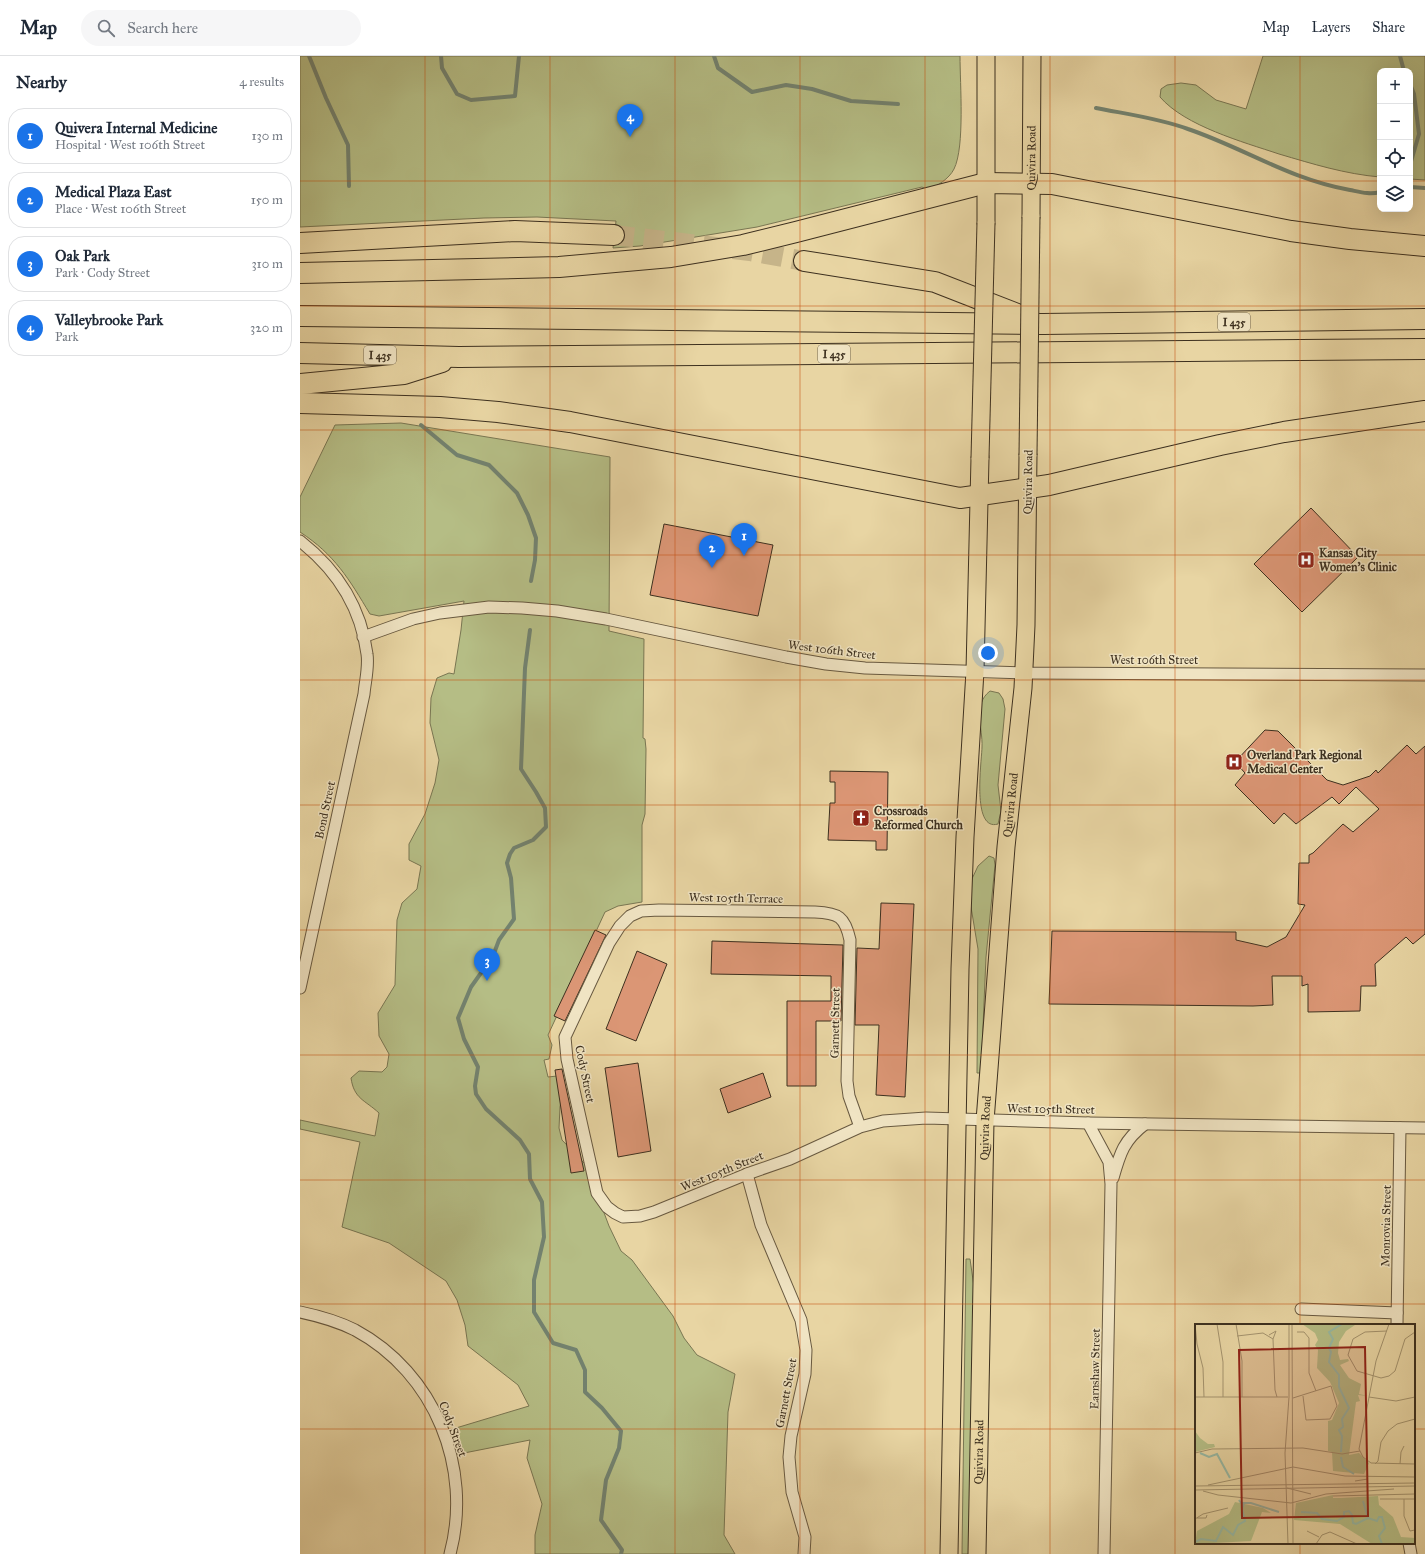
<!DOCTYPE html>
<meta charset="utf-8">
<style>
body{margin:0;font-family:"IM FELL Great Primer",serif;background:#f6f6f7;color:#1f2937}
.controls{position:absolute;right:12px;top:12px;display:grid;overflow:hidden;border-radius:8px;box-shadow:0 4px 16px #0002}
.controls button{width:36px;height:36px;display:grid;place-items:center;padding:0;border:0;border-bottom:1px solid #e0e1e3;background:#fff;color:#1f2937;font:20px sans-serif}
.you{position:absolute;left:688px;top:597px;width:14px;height:14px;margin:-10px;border:3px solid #fff;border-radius:50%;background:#1a73e8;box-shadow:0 0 0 6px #1a73e833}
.badge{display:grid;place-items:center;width:26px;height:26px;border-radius:50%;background:#1a73e8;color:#fff;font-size:13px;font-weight:700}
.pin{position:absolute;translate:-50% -33px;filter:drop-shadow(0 1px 2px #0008)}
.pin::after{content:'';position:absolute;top:21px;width:14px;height:12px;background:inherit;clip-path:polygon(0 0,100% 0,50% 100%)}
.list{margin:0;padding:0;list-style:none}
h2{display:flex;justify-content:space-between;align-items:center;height:52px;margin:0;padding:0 16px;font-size:17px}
h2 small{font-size:13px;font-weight:400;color:#747a83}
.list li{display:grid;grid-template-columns:26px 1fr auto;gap:12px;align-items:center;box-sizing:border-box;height:56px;margin:0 8px 8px;padding:0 8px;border:1px solid #e0e1e3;border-radius:16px}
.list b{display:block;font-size:15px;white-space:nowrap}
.list p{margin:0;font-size:13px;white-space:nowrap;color:#747a83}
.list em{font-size:13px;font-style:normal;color:#747a83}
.icon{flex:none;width:22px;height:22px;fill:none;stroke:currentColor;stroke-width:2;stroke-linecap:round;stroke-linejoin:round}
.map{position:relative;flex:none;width:1125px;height:1498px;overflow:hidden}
header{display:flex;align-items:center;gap:24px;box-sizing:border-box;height:56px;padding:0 20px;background:#fff;border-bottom:1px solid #e0e1e3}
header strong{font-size:19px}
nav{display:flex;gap:22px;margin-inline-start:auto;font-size:14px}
.search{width:280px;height:36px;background:#f6f6f7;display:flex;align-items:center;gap:10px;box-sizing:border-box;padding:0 14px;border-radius:22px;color:#747a83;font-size:15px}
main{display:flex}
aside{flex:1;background:#fff}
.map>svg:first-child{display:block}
.green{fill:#b5bd85;stroke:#797652}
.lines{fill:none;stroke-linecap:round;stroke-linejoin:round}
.stream{stroke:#73826f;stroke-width:4}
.building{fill:#db9675;stroke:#3d301f}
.highway-tunnel{stroke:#c6b489;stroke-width:20;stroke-dasharray:20 10;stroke-linecap:butt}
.street-casing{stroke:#685940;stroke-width:13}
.primary-casing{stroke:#3d301f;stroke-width:19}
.highway-casing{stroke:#3d301f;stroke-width:22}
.street{stroke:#f0e4c3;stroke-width:11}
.primary{stroke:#e8d5a3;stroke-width:17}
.highway{stroke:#e8d5a3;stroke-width:20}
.primary-bridge-casing{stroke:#3d301f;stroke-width:19;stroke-linecap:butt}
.primary-bridge{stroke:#e8d5a3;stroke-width:17}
.grid{fill:none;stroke:#c65110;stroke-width:1;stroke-opacity:0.55}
.labels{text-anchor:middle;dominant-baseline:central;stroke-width:3;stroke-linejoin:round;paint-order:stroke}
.shield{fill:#f0e4c3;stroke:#736650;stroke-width:1}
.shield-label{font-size:11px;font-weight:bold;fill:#3d301f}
.street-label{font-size:12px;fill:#3d301f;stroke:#f0e4c3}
.poi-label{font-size:12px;font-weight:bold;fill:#3d301f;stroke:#f0e4c3;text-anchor:start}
.inset-river{fill:none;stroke:#97b9a4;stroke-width:2}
.inset-road{fill:none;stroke:#a4936e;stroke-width:1}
.view{fill:#8f2418;fill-opacity:0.15;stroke:#8f2418;stroke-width:2}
.inset-edge{fill:none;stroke:#3d301f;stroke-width:2}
</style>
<header>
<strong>Map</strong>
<div class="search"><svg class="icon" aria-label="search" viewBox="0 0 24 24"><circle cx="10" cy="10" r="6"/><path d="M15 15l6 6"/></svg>Search here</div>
<nav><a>Map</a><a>Layers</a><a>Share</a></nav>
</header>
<main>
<aside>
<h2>Nearby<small>4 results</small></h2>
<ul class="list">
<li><span class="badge">1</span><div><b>Quivera Internal Medicine</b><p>Hospital · West 106th Street</p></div><em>130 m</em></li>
<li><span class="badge">2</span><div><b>Medical Plaza East</b><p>Place · West 106th Street</p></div><em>150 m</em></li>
<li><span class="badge">3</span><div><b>Oak Park</b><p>Park · Cody Street</p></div><em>310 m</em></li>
<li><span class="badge">4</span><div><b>Valleybrooke Park</b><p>Park</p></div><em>320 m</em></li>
</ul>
</aside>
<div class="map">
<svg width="1125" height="1498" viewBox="0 0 1125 1498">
<rect width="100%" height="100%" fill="#e8d5a3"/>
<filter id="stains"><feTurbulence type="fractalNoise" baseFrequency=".005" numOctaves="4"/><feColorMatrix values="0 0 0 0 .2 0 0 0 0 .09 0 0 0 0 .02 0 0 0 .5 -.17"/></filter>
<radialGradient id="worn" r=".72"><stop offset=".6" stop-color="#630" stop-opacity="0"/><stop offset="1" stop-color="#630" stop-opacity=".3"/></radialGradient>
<!-- green -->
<g class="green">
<path d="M0 0H660C660 28 665 91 654 113 649 123 637 130 628 134L622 131 457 171 340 190 313 192 316 165 237 161 184 162 0 171Z"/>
<path d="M963 0H1125V124L1110 123V15H1080V121C1045 118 1013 108 979 98 943 86 885 70 860 41L861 33 867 29 881 27 896 29 916 44 946 53Z"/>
<path d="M101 367 310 401 309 575 344 583 343 682 345 683 346 693 345 758 342 769V846L318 850 305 856 248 979 252 989 249 1003 244 1004 248 1021 257 1020 264 1027 260 1051 259 1072 262 1084 286 1109 309 1170 321 1195 332 1204 373 1260 384 1282 397 1299 435 1318 428 1356 424 1479 435 1498H235V1479L242 1448 227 1402 230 1384 154 1399 146 1375 229 1350 218 1329 168 1290 165 1269 157 1244 146 1225 89 1187 42 1171 60 1086 0 1073V1064L75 1080 79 1057C65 1044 54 1043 51 1022L59 1015 82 1016 87 1011 89 998 79 980 78 957 95 929 97 864 102 847 117 833 121 810 109 804V788L125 758 135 727 139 704 130 667 131 642 137 622 149 617 154 618 161 574 164 545 79 560 70 558C49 523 35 499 0 476V441L35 369Z"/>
<path d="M690 635 699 637 703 643 705 653 698 729 701 755 698 768C671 776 682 703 682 691 683 672 672 649 690 635Z"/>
<path d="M689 800 694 802 695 809 686 901 681 1017H677L678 893 670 845 671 825 678 810Z"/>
<path d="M666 1203H670L675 1238 670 1498H662Z"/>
</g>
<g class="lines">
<!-- stream -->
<g class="stream">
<path d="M9 0 26 42 48 89 49 130"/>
<path d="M141 0 142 12 157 38 171 44 215 40 219 0"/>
<path d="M414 0 418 12 452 36 486 29 512 33 551 45 598 48"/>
<path d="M1100 0 1104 15"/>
<path d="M1110 28 1114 38 1119 78 1110 109"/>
<path d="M796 52C826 58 858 62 888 73 944 92 989 123 1050 134 1060 136 1070 139 1080 136"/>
<path d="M1110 131 1125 132"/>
<path d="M121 369 157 399 189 409 217 437 228 459 236 482 235 504 231 525"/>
<path d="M230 574 225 612 221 713 236 736 245 752 246 771 233 784 214 792 210 798 207 807 211 822 214 863 199 884 193 900 171 931 158 962 164 983 178 1011 175 1030 176 1038 186 1053 220 1084 229 1098 230 1123 242 1146 244 1181 234 1224V1256L253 1287 276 1294 285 1314V1336L302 1352 321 1375 319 1392 306 1424 301 1464 322 1494 321 1498"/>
</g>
</g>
<!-- building -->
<g class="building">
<path d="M1011 452 1058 501 1002 556 954 508Z"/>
<path d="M364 468 473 489 458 560 350 539Z"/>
<path d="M965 674 978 675 1027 724 1043 729 1070 720 1076 714 1078 717 1107 689 1116 698 1125 690V878L1113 888 1106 881 1075 908 1076 930H1061L1060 955 1008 956V928L1002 930V920H972L973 949 953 950 749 948 752 875 936 876V884L967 891 986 881 1005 849 998 848 999 807H1009V799L1013 797 1043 768 1053 776 1079 753 1056 731 1039 748 1032 741 996 768 984 757 974 768 935 729 945 717 935 706Z"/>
<path d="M530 715 588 716 587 794H576V785L528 784 530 747H535V726H530Z"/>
<path d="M581 847 614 848 605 1041 576 1039 579 969H555L557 892 579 893Z"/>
<path d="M295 874 306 879 265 965 254 960Z"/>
<path d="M412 885 543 889 541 965H516V1030H487V945H531V920L411 918Z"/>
<path d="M337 895 367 908 336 985 306 973Z"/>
<path d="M338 1007 351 1095 318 1101 305 1012Z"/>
<path d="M262 1013 284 1115 271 1117 255 1014Z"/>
<path d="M463 1017 471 1041 428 1057 420 1033Z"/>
</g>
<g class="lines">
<!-- highway-tunnel -->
<path class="highway-tunnel" d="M314 179 450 195 504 205"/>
<!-- street casing -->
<g class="street-casing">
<g id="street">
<path d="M0 485C37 514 61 551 67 598 69 611 65 626 64 638L0 932"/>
<path d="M63 581 113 563 140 557 189 551 222 552 257 555 306 563 486 601 526 608 565 612 724 617 1125 619"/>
<path d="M788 1067 809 1106 811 1128 804 1498"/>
<path d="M560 1071 549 1040 547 1025 550 884C545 861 539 857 515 856L359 854 341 855 330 860 320 870 309 887 265 981 267 1003 297 1137 307 1151 315 1157 323 1161 340 1160 354 1156 447 1118 490 1103 560 1071 583 1065 626 1062 788 1067 1125 1072"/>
<path d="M447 1118 461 1169 501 1264 506 1294 505 1318 491 1380 489 1401 492 1436 505 1481 504 1498"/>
<path d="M813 1122C820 1097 824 1084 845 1068"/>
<path d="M1001 1253 1097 1257"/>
<path d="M0 1256C19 1260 37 1265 55 1274 135 1317 173 1412 150 1498"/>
<path d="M1097 1269 1100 1072"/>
<path d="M1109 1487 1111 1498"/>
</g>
</g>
<!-- primary casing -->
<g class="primary-casing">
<g id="primary">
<path d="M686 0V167"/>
<path id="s1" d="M731 161 732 0"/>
<path d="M649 1498 660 913 665 781 675 615 680 402"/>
<path id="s2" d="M677 1498 685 1065 706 791 723 632 726 569 728 399"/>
</g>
</g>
<!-- highway casing -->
<g class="highway-casing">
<g id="highway">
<path d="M0 187 215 175 314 179"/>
<path d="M504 205 635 226 730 263"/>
<path d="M0 217 259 211 371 201 443 189 496 176 686 127 752 128 991 175 1050 183 1125 190"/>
<path d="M0 260 743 268 1125 263"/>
<path d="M0 297 159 301 1125 293"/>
<path d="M0 328 104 318 142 306"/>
<path d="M0 347 140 351 198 356 270 366 660 442 749 429 920 389 984 376 1125 355"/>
</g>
</g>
<!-- street -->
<use href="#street" class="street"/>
<!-- primary -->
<use href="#primary" class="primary"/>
<!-- highway -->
<use href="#highway" class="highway"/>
<!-- primary-bridge casing -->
<g class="primary-bridge-casing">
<g id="primary-bridge">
<path d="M728 399 731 161"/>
<path d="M680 402 686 167"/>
</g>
</g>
<!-- primary-bridge -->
<use href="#primary-bridge" class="primary-bridge"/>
</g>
<!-- grid -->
<path class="grid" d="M125 0V1498M250 0V1498M375 0V1498M500 0V1498M625 0V1498M750 0V1498M875 0V1498M1000 0V1269M0 125H1080M1110 125H1125M0 250H1125M0 374H1125M0 499H1125M0 624H1125M0 749H1125M0 874H1125M0 999H1125M0 1124H1125M0 1248H1125M0 1373H896M1114 1373H1125M1000 1487V1498"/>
<!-- icons -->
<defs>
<g id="hospital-square" transform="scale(0.9)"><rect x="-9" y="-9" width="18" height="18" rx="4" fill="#8f2418" stroke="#f0e4c3"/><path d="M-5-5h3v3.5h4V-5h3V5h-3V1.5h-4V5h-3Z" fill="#fff"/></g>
<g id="church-square" transform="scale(0.9)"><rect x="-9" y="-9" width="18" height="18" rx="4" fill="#8f2418" stroke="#f0e4c3"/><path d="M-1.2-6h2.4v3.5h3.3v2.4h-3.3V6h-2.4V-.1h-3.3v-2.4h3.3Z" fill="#fff"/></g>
</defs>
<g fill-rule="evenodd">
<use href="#hospital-square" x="1006" y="504"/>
<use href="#hospital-square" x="934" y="706"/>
<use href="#church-square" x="561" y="762"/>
</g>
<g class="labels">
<!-- shield labels -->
<g class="shield">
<rect x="918" y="257" width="32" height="18" rx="3"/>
<rect x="518" y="289" width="32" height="18" rx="3"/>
<rect x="64" y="290" width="32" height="18" rx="3"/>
</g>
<g class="shield-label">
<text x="934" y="266">I 435</text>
<text x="534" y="298">I 435</text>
<text x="80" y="299">I 435</text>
</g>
<!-- street labels -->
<g class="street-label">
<text stroke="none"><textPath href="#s1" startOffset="59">Quivira Road</textPath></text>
<text transform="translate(728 426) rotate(-89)">Quivira Road</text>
<text transform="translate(532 594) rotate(7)">West 106th Street</text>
<text x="854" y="604">West 106th Street</text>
<text stroke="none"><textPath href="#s2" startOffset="750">Quivira Road</textPath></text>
<text transform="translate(25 754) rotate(-78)">Bond Street</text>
<text transform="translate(436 842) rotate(1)">West 105th Terrace</text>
<text transform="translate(535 967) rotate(-89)">Garnett Street</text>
<text transform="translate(285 1018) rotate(78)">Cody Street</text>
<text transform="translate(751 1053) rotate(1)">West 105th Street</text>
<text stroke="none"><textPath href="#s2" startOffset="426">Quivira Road</textPath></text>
<text transform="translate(422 1115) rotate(-22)">West 105th Street</text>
<text transform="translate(1086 1170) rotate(-89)">Monrovia Street</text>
<text transform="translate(795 1313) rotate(-89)">Earnshaw Street</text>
<text transform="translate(486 1337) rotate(-79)">Garnett Street</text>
<text transform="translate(153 1373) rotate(69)">Cody Street</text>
<text stroke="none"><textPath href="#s2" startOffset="102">Quivira Road</textPath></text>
</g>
<!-- poi labels -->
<g class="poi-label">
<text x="1019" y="497">Kansas City<tspan x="1019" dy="14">Women's Clinic</tspan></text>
<text x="947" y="699">Overland Park Regional<tspan x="947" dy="14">Medical Center</tspan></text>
<text x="574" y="755">Crossroads<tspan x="574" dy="14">Reformed Church</tspan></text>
</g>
</g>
<!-- overview -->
<g transform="translate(895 1268)">
<rect width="220" height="220" fill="#e8d5a3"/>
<path d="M107 0 160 1 151 7 144 18 143 29 145 36 153 35 154 37 145 41 154 54 166 60 164 70 173 72 163 71 165 77 161 78 154 131 164 129 174 139 169 150 138 147 137 128 133 127V97L137 96 144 79 135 58 122 44 123 26 120 21 123 16 120 9ZM0 107 5 114 13 120H19L20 123 0 128ZM138 171V174H146L183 172 184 181 198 193 206 213 220 214V220H177L145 200 99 196 101 179ZM40 178 68 184 76 189 67 188 56 217 0 220 2 207 34 190Z" fill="#b5bd85"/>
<path class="inset-river" d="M146 128 147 112 144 106 148 103 147 95 154 84 144 63V51L134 38 136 28 134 24 138 15 134 8 147 0M5 129 14 133 22 130 35 154M146 133 148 143 159 150M44 176 46 179H56L84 188M168 177 173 194M106 188 122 189 127 195 142 197 149 193V188L154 187 157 191 158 199 161 200 173 194 182 197 184 193H187L190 204 184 212 187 220M0 218 6 215 21 217 28 203 38 211 43 201 50 197 47 185 49 179"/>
<path class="inset-road" d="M0 0 2 20 8 44 9 73M22 0 28 38V73M41 0 47 37V73M97 0 98 220M194 0 181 37 164 125 168 133 176 139 220 140M192 7 170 8 158 15 153 31 162 47 186 54 194 52 200 47 210 15 220 8M102 8H109L114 14V49L121 67M74 11 81 7 78 15M42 12 68 9 78 15 80 66 82 73M0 73H93M174 73 201 77 220 73M98 74 136 62 142 82 135 95 111 96 108 72M0 129 17 125 108 124 147 130 165 127M180 140 183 137 186 118 193 107 202 100 220 95M205 140 206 128 209 122M160 157 173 155M13 161 98 143 150 152 220 153M0 162 220 159M92 164 116 170M0 166 220 162M8 167 23 171 96 179 131 170 199 165M138 172 220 170M185 175H220M209 175V192L215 207 220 206M2 194H11L12 191M0 195 8 190 33 184M112 207 124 213M93 220 90 129 94 73V0M121 220 127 211 135 208 162 220"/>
<path class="view" d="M170 23 173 192 47 194 44 26Z"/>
<rect width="220" height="220" class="inset-edge"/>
</g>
<rect width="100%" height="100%" filter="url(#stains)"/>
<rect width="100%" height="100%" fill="url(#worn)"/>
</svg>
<div class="controls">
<button>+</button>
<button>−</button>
<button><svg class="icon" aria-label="locate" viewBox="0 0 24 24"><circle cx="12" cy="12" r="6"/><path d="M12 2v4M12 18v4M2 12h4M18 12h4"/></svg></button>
<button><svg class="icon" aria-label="layers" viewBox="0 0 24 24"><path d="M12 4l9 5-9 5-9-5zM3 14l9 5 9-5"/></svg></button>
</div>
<div class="you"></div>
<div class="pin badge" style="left:444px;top:500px">1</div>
<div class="pin badge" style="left:412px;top:512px">2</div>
<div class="pin badge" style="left:187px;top:925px">3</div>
<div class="pin badge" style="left:330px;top:81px">4</div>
</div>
</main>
